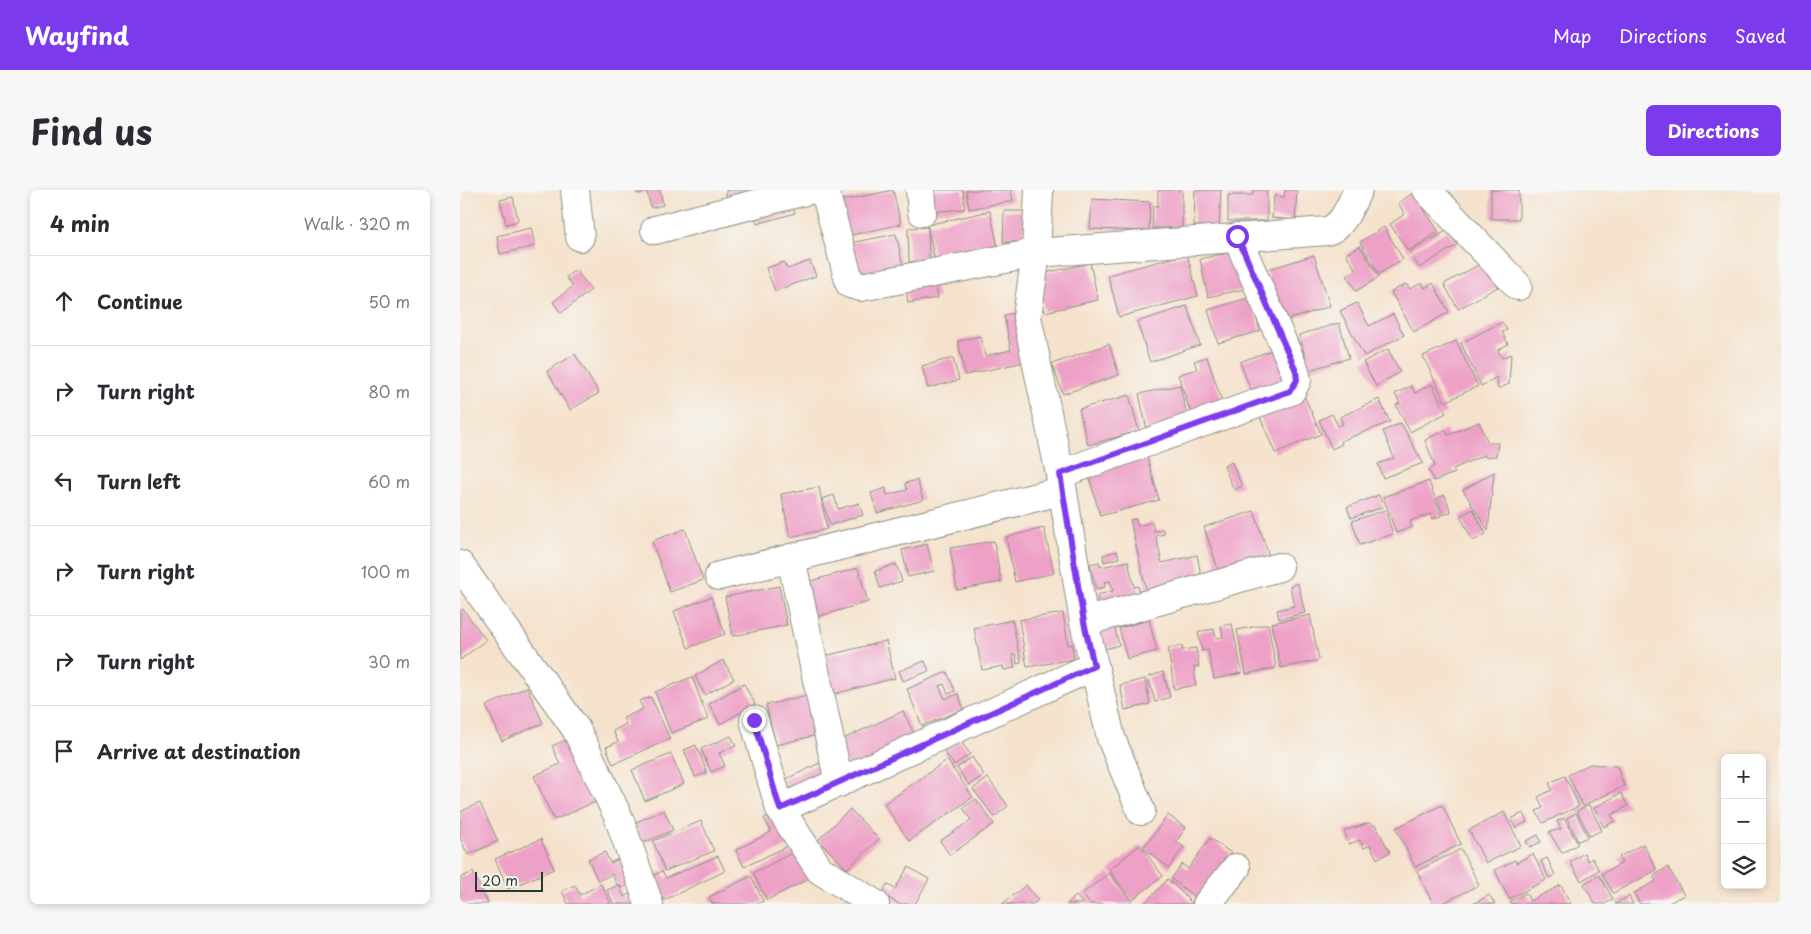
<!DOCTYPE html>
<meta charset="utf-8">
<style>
body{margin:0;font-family:"Playpen Sans",sans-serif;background:#f7f7f7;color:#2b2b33}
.controls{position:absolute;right:15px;bottom:15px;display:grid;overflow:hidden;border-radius:8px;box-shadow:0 2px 8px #0003}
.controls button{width:45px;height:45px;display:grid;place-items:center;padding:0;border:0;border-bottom:1px solid #e1e1e2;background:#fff;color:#2b2b33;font:25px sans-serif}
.scale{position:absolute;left:15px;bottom:12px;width:68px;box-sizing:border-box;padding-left:5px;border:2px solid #1f3d34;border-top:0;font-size:14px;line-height:18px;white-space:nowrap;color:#1f3d34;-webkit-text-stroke:4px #f6f6f2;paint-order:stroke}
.stop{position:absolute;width:15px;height:15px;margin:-11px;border:4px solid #7c3aed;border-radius:50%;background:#fff}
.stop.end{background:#7c3aed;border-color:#fff;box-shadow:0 1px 5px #0008}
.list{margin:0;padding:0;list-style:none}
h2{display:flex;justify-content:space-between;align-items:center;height:65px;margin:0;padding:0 20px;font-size:21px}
h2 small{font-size:16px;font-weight:400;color:#7c7c81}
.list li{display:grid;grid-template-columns:32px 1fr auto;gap:15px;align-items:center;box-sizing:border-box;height:90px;padding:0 20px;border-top:1px solid #e1e1e2}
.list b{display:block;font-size:19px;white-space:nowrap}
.list em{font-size:16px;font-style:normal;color:#7c7c81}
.icon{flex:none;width:28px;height:28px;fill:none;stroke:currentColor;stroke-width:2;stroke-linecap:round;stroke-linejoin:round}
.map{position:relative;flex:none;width:1321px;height:714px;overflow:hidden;border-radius:8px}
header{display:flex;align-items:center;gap:30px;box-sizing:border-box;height:70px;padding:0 25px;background:#7c3aed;color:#fff}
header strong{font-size:24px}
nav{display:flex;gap:28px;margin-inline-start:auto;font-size:18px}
.intro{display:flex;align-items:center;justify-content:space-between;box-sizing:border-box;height:120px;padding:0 30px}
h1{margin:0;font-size:35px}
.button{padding:12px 22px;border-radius:8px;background:#7c3aed;color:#fff;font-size:18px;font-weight:700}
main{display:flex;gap:30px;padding:0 30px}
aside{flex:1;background:#fff;border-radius:8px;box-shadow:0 2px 8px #0003}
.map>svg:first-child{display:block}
.building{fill:#eea1c7}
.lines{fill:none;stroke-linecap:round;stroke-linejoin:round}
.minor-casing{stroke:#8a9080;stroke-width:30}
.minor{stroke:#fff;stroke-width:28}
.route{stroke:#7c3aed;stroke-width:6}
</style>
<header>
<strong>Wayfind</strong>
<nav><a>Map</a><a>Directions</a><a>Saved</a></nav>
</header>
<div class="intro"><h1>Find us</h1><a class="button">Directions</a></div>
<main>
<aside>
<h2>4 min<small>Walk · 320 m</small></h2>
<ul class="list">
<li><svg class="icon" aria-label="ahead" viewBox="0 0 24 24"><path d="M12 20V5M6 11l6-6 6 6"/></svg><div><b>Continue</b></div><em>50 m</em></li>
<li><svg class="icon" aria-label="right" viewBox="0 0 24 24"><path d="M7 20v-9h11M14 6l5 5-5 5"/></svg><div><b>Turn right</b></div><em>80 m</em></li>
<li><svg class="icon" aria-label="left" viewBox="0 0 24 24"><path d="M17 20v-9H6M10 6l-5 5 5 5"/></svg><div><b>Turn left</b></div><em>60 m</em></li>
<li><svg class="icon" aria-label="right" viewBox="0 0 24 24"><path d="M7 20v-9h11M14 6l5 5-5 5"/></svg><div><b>Turn right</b></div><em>100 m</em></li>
<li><svg class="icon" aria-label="right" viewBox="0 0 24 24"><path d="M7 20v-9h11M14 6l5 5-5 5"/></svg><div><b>Turn right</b></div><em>30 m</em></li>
<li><svg class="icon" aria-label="arrive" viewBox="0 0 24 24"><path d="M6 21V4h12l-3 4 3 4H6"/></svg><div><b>Arrive at destination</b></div></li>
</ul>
</aside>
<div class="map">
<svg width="1321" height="714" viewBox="0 0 1321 714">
<rect width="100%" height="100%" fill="#f6f6f2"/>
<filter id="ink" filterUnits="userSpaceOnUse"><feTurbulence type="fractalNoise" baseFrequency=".02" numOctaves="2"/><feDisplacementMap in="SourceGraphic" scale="10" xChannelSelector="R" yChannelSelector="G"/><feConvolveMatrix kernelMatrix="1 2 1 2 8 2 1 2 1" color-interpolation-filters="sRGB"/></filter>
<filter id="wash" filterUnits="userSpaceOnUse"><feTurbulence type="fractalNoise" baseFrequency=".0096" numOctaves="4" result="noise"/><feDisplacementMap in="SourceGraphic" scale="20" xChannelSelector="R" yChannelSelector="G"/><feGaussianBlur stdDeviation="1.12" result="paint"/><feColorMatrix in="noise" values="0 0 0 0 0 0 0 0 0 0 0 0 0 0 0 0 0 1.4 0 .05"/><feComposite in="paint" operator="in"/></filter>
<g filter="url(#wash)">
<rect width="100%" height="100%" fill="#f5e2cc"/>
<g id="blocks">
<!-- building -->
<g class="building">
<path d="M176 0H200L203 15 191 18 187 2 177 4Z"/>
<path d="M266 0H301L267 8Z"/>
<path d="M433 0 441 34 383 47 375 12Z"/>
<path d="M465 0H503L505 19 467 22Z"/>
<path d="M506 0H551L553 11 509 19Z"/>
<path d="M698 0H722V38H692L693 16H698Z"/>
<path d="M735 0H761L759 37 734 36Z"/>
<path d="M793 0H807V31H768V5H793Z"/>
<path d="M825 0H837L835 30 812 28 814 6 824 7Z"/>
<rect x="1031" y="0" width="28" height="29"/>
<path d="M953 3 979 42 948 61 930 34 945 24 938 13Z"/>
<path d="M53 7 58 31 46 34 40 10Z"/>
<path d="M632 9 690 12 689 41 630 39Z"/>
<path d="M331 11 335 23 297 34 293 22Z"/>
<path d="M530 21 538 57 475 70 467 35Z"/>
<path d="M544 21H564L563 52H543Z"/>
<path d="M468 37 469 71 449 72 448 38Z"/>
<path d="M924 37 943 69 919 84 900 52Z"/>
<path d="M71 38 75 56 40 64 37 46Z"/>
<path d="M988 40 997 55 959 78 950 62Z"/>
<path d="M436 44 443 76 391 86 385 54Z"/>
<path d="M900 56 919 87 896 101 887 86 896 80 886 64Z"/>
<path d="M777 61 785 99 748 107 740 69Z"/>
<path d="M727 64 738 106 659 127 648 85Z"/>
<path d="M854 65 870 116 822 132 806 80Z"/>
<path d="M1029 69 1043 94 998 119 984 94Z"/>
<path d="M350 71 356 86 315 101 306 78 324 72 327 79Z"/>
<path d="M630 73 638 110 585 122 576 85Z"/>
<path d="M116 80 131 100 101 123 93 112 113 96 106 87Z"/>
<path d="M475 92 478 108 448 113 446 97Z"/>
<path d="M962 93 965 98 973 93 989 122 954 142 931 102 946 94 950 99Z"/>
<path d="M791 107 800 141 758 153 748 120Z"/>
<path d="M897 113 909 136 933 124 944 145 904 166 880 121Z"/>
<path d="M727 116 740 155 690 172 677 132Z"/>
<path d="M559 122 569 171 505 185 498 151 520 146 525 166 551 160 544 125Z"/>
<path d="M1042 132 1047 140 1042 142 1048 154 1038 160 1042 168 1051 164 1049 194 1038 199 1037 187 1021 196 1001 153Z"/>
<path d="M879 133 889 168 849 180 839 145Z"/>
<path d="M996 151 1018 196 985 212 963 166Z"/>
<path d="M649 154 659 185 603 204 592 174Z"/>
<path d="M817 158 830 194 794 208 780 172Z"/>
<path d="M928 159 940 182 916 196 903 172Z"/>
<path d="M115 164 139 203 110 220 87 181Z"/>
<path d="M747 167 764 217 732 227 718 185 737 179 734 171Z"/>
<path d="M493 168 499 190 468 198 462 176Z"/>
<path d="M972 194 986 223 950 242 936 215 940 213 935 204 951 196 955 203Z"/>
<path d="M720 195 728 231 687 240 679 204Z"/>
<path d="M843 203 861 244 815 263 798 222Z"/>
<path d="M669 205 679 241 628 255 619 219Z"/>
<path d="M919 209 930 232 881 251 882 254 872 259 859 230 872 224 878 236 883 234 880 227Z"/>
<path d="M1019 232 1028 253H1038L1036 266 1025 267 1024 265 993 279 995 283 974 291 969 280 975 276 965 250 986 240 988 245Z"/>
<path d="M941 233 963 273 923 288 918 274 934 268 923 241Z"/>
<path d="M687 267 699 310 640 326 628 283Z"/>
<path d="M772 272 782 296 774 300 764 276Z"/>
<path d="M1034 282 1028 341 1003 300Z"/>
<path d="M457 290 463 310 417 323 411 303 426 298 427 305 447 300 445 293Z"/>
<path d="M969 291 981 326 973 329 971 324 950 331 952 337 936 343 923 307Z"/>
<path d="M359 297 367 339 330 347 321 304Z"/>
<path d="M374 305 378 319 399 313 403 325 370 335 362 309Z"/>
<path d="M919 305 923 317 891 328 887 317Z"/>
<path d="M985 305 991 322 983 325 977 308Z"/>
<path d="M1013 319 1026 344 1013 351 1000 326Z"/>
<path d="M925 320 933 344 900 355 892 331Z"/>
<path d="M794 321 809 366 759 382 744 337Z"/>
<path d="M676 329 678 336 692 332 694 341 703 339 704 344 696 346 702 373 737 365 742 390 687 403 670 330Z"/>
<path d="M584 338 594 383 555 392 546 347Z"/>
<path d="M225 339 243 390 210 402 192 351Z"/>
<path d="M534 351 541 392 497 400 490 358Z"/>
<path d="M467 354 474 381 448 387 442 360Z"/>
<path d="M657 361 659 368 644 372 643 365Z"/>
<path d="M668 371 674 397 678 396 680 406 639 415 637 405 653 401 650 391 644 392 645 397 636 399 630 374 639 372 641 377Z"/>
<path d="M436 374 442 391 420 398 415 381Z"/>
<path d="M398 378 408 412 353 428 343 393Z"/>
<path d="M838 393 845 423 819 429 817 420 834 416 830 396Z"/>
<path d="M319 396 327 435 273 446 265 407Z"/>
<path d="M251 407 265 444 228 458 214 421Z"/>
<path d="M3 419 26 450 0 470V421Z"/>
<path d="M603 423 608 455 612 454 614 469 567 477 559 430Z"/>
<path d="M850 425 859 470 821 478 811 433Z"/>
<path d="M552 430 561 473 557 474 556 464 552 465 555 478 544 480 543 476 522 480 514 438Z"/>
<path d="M689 430 697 461 667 469 659 438Z"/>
<path d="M772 434 782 483 754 489 748 460 742 461 738 442 754 439 756 448 763 447 761 436Z"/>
<path d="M808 434 816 478 786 484 777 440Z"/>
<path d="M655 438 659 455 645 459 640 441Z"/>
<path d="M426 451 435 488 374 504 365 466Z"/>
<path d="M722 456V460L736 458 739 476 734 477 736 495 714 499 708 458Z"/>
<path d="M263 470 274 489 245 505 235 486Z"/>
<path d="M465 471 469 481 443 491 439 481Z"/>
<path d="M487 482 495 501 488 504 484 494 479 496 485 509 498 504 504 519 462 536 447 499Z"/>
<path d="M703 482 710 507 695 512 688 487Z"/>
<path d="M232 487 248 529 211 543 195 502Z"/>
<path d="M685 489 690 514 665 520 660 495Z"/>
<path d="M284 494 295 514 260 534 249 514Z"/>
<path d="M67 497 83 533 42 551 26 516Z"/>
<path d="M347 505 357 545 316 555 306 515Z"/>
<path d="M191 507 210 549 153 574 146 557 158 552 153 541 166 534 163 528 183 519 179 511Z"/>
<path d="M443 521 456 548 390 579 377 552Z"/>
<path d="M114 546 142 609 94 630 74 586 100 574 92 556Z"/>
<path d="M271 546 276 556 259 563 265 576 251 582 241 559Z"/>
<path d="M500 550 510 564 494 575 484 562Z"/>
<path d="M236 555 247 583 235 587 224 560Z"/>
<path d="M211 564 224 594 185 611 172 580Z"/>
<path d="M512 567 524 585 509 595 497 578Z"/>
<path d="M487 570 513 607 449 651 424 614Z"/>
<path d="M360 573 368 588 330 607 322 591Z"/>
<path d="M1130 574 1157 576 1164 596 1123 616 1108 585Z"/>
<path d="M1105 586 1119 616 1083 633 1076 621 1083 618 1078 607 1092 600 1089 593Z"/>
<path d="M528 588 548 616 534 627 513 599Z"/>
<path d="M1161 603 1168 616 1151 625 1155 631 1144 637 1134 618Z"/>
<path d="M516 609 534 634 490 665 480 651 511 630 503 618Z"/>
<path d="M20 613 38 651 8 665 0 648V622Z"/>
<path d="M982 615 1001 654 955 677 936 638Z"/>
<path d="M1129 615 1142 640 1130 646 1117 621Z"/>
<path d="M390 619 419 649 387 679 358 650Z"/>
<path d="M204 620 213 640 183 653 174 633Z"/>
<path d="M1044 622 1061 656 1026 673 1009 640Z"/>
<path d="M314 623 330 655 284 677 276 660 311 642 304 628Z"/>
<path d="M1063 623 1067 632 1055 638 1051 629Z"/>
<path d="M1116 623 1128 647 1118 651 1107 628Z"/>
<path d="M708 625 726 638 716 652 724 657 709 678 683 658Z"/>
<path d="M1104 628 1118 654 1102 663 1089 642 1101 639 1097 631Z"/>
<path d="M241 631 254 661 205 681 193 651Z"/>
<path d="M909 633 916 636 930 662 917 669 910 655 904 658 900 650 889 654 884 641Z"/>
<path d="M1078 645 1081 652 1070 657 1066 651Z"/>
<path d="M750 648 771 663 738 709 711 689 722 674 728 679Z"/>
<path d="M81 649 94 679 48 699 35 669Z"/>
<path d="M1183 654 1197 680 1153 703 1142 684 1162 673 1159 667Z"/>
<path d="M680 655 703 686 672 710 649 680Z"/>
<path d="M1001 659 1019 695 981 714H973L957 681Z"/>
<path d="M336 661 350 688 307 710 293 683Z"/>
<path d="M145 662 150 673 165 666 176 691 161 698 160 694 157 695 152 684 138 691 128 669Z"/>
<path d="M1124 663 1128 671 1132 668 1139 680 1121 691 1110 672Z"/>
<path d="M1073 664 1086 690 1049 709 1035 680 1055 670 1056 673Z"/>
<path d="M258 666 265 681 202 711 190 687 202 681 206 688Z"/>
<path d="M1087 668 1095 685 1089 688 1081 671Z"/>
<path d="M448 677 469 689 455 714H439L422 704 427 694 435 699Z"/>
<path d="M1208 677 1224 705 1207 714H1180L1174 703 1196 691 1193 686Z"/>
<path d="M13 682 28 714H0V688Z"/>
<path d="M649 683 673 714H630L622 704Z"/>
<path d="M1139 685 1153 709 1145 714H1135L1124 694Z"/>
<path d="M291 686 303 711 297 714H253L249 707Z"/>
<path d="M708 689 733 714H684Z"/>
<path d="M141 694 151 714H108L102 701 115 695 120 705Z"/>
<path d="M159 695 164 707 173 702 179 714H154L147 700Z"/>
<path d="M566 695 578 710 573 714H542Z"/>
<path d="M1101 695 1111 714H1052L1050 711 1066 703 1070 711Z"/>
<path d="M1029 705 1035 714H1013Z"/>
<path d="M616 706 623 714H607Z"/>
<path d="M1169 706 1173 714H1155Z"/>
</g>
</g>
</g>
<g filter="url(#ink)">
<use href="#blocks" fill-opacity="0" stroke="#8a9080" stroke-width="1"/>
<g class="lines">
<!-- minor casing -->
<g class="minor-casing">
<g id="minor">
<path d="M115 0 120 47"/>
<path d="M356 0 366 5 390 94 401 97 576 63 867 41C884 36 890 15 898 0"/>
<path d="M460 0 462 22"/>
<path d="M579 0 576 63 567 127 600 284 624 432 651 548 681 621"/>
<path d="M967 0 1058 96"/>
<path d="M195 40 349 0"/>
<path d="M600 284 831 201 837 190 835 181 777 47"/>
<path d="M331 368 379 593"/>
<path d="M0 375 116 539 158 626 189 714"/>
<path d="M259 386 601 301"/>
<path d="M624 432 819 377"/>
<path d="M294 530 320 619 360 680 415 714"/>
<path d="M320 619 634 476"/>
<path d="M747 714 776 678"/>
</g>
</g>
<!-- minor -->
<use href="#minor" class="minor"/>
</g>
</g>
<g class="lines" filter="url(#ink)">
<!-- route -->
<path class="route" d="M294 530 320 619 634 476 624 432 600 284 830 201 837 190 836 181 777 46"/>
</g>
</svg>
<div class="controls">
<button>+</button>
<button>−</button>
<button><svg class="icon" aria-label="layers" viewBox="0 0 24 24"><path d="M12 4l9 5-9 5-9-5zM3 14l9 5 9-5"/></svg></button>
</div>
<div class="scale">20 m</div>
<div class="stop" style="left:777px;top:46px"></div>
<div class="stop end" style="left:294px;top:530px"></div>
</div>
</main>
